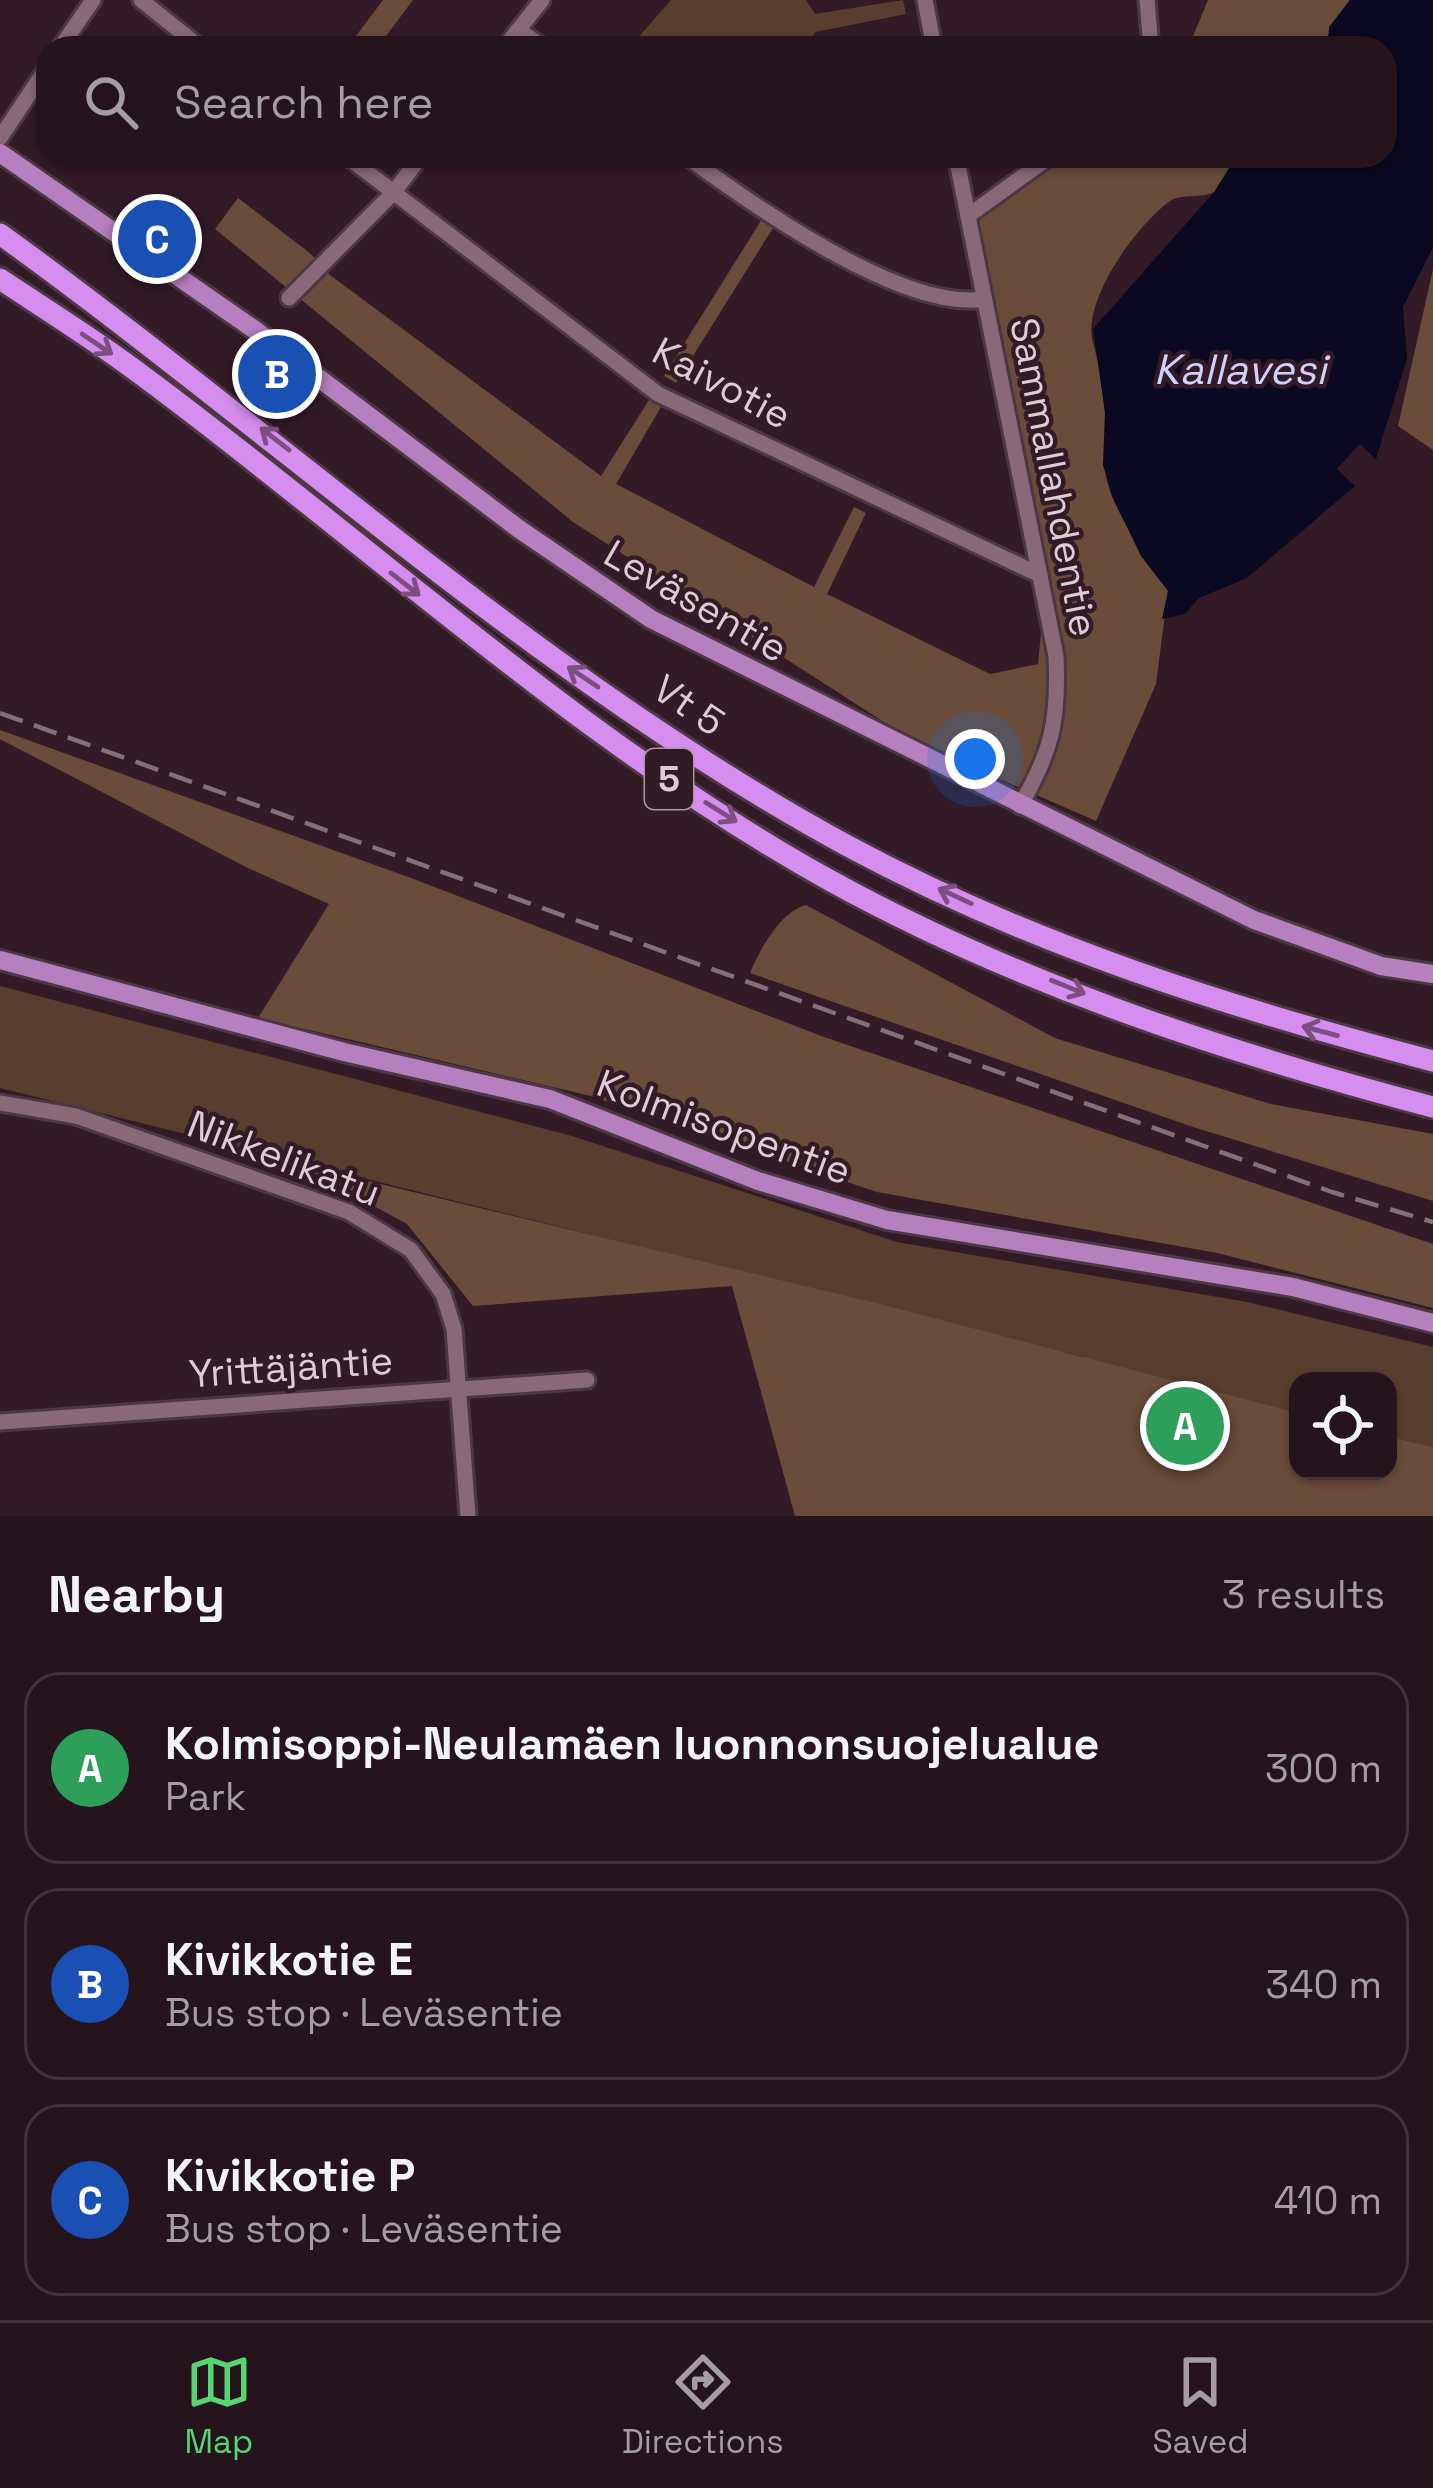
<!DOCTYPE html>
<meta charset="utf-8">
<style>
body{margin:0;font-family:"Space Grotesk",sans-serif;background:#32212a;color:#f1f3f6}
.controls{position:absolute;right:36px;bottom:36px;display:grid;overflow:hidden;border-radius:24px;box-shadow:0 3px 9px #0004}
.controls button{width:108px;height:108px;display:grid;place-items:center;padding:0;border:0;border-bottom:3px solid #42333b;background:#26141d;color:#f1f3f6;font:60px sans-serif}
.you{position:absolute;left:975px;top:759px;width:42px;height:42px;margin:-30px;border:9px solid #fff;border-radius:50%;background:#1a73e8;box-shadow:0 0 0 18px #1a73e833}
.badge{display:grid;place-items:center;width:78px;height:78px;border-radius:50%;background:#55d672;color:#fff;font-size:39px;font-weight:700}
.pin{position:absolute;translate:-50% -50%;border:6px solid #fff;box-shadow:0 3px 12px #0006}
.list{margin:0;padding:0;list-style:none}
h2{display:flex;justify-content:space-between;align-items:center;height:156px;margin:0;padding:0 48px;font-size:51px}
h2 small{font-size:39px;font-weight:400;color:#a49ea4}
.list li{display:grid;grid-template-columns:78px 1fr auto;gap:36px;align-items:center;box-sizing:border-box;height:192px;margin:0 24px 24px;padding:0 24px;border:3px solid #42333b;border-radius:36px}
.list b{display:block;font-size:45px;white-space:nowrap}
.list p{margin:0;font-size:39px;white-space:nowrap;color:#a49ea4}
.list em{font-size:39px;font-style:normal;color:#a49ea4}
.icon{flex:none;width:66px;height:66px;fill:none;stroke:currentColor;stroke-width:2;stroke-linecap:round;stroke-linejoin:round}
.map{position:relative;flex:none;width:1433px;height:1516px;overflow:hidden}
.search{position:absolute;background:#26141d;box-shadow:0 3px 9px #0004;left:36px;right:36px;top:36px;height:132px;display:flex;align-items:center;gap:30px;box-sizing:border-box;padding:0 42px;border-radius:36px;color:#a49ea4;font-size:45px}
.sheet{height:804px;background:#26141d}
nav{display:flex;justify-content:space-around;align-items:center;box-sizing:border-box;height:168px;border-top:3px solid #42333b;background:#26141d;font-size:33px;color:#a49ea4}
nav a{display:grid;justify-items:center;gap:6px}
nav .on{color:#55d672}
.map>svg:first-child{display:block}
.green{fill:#583e2f}
.forest{fill:#6a4c3a}
.water{fill:#0b0821}
.lines{fill:none;stroke-linecap:round;stroke-linejoin:round}
.minor-casing{stroke:#4c3843;stroke-width:21}
.major-casing{stroke:#4c3843;stroke-width:24}
.highway-casing{stroke:#4c3843;stroke-width:27}
.minor{stroke:#876977;stroke-width:15}
.major{stroke:#b67fbf;stroke-width:18}
.highway{stroke:#d58eef;stroke-width:21}
.rail{stroke:#85707a;stroke-width:4.5;stroke-dasharray:24 12;stroke-linecap:butt}
.oneway{stroke:#7c4e81}
.labels{text-anchor:middle;dominant-baseline:central;stroke-width:9;stroke-linejoin:round;paint-order:stroke}
.shield{fill:#331a27;stroke:#ab97a0;stroke-width:3}
.shield-label{font-size:36px;font-weight:bold;fill:#deccd4}
.street-label{font-size:39px;fill:#deccd4;stroke:#331a27}
.water-label{font-size:42px;font-style:italic;fill:#d0d0ff;stroke:#331a27}
</style>
<div class="map">
<svg width="1433" height="1516" viewBox="0 0 1433 1516">
<rect width="100%" height="100%" fill="#331a27"/>
<!-- green -->
<g class="green">
<path d="M671 0H806L815 14 903 0 906 14 815 32 805 48H629Z"/>
<path d="M0 986 572 1136 897 1242 1247 1302 1433 1347V1447L1388 1436V1381H1298V1471L1281 1516 1084 1357 0 1088Z"/>
</g>
<!-- forest -->
<g class="forest">
<path d="M383 0H413L377 48H347Z"/>
<path d="M1208 0H1350L1328 34V48H1188Z"/>
<path d="M1063 156H1237L1214 192C1201 199 1182 193 1170 201 1138 224 1081 300 1093 343 1099 363 1103 390 1105 414 1107 442 1100 468 1112 496 1126 531 1149 559 1168 591L1156 684 1096 821 915 742 573 522 215 229 238 198 311 254 330 275 601 476 649 400 661 407 616 484 814 587 854 507 866 513 827 594 990 674 1038 664 1047 570 972 216Z"/>
<path d="M762 219 773 228 676 383 664 376Z"/>
<path d="M1433 269V450L1398 426Z"/>
<path d="M0 730 411 878 824 1037 1433 1244V1308L1217 1253 877 1192 591 1096 258 1018 329 904 248 868 0 739Z"/>
<path d="M806 905 1055 1038 1271 1104 1433 1134V1201L1193 1127 750 973C760 949 781 911 806 905Z"/>
<path d="M297 1164 876 1303 1298 1413V1471H1388V1436L1433 1447V1516H795L732 1286 473 1306 407 1224Z"/>
</g>
<!-- water -->
<path class="water" d="M1350 0H1433V247L1403 307 1407 358 1376 459 1360 444 1337 469 1355 486 1247 578 1199 598 1185 614 1162 619 1168 591 1141 556 1112 496 1103 465 1105 412 1093 329 1214 192 1237 156H1385V48H1328L1329 27Z"/>
<g class="lines">
<!-- minor casing -->
<g class="minor-casing">
<g id="minor">
<path d="M141 0 201 48"/>
<path d="M925 0 934 48"/>
<path d="M1147 0 1151 48"/>
<path d="M518 30 545 48"/>
<path d="M60 48 93 0"/>
<path d="M504 48 542 0"/>
<path d="M0 138 48 66"/>
<path d="M346 156 658 394 1040 575"/>
<path d="M686 156C751 204 903 312 984 299"/>
<path d="M956 156 1056 656C1059 720 1052 751 1020 806"/>
<path d="M968 216 1051 156"/>
<path d="M289 298 394 192 421 156"/>
<path d="M0 1103 76 1116 349 1212 411 1250 443 1294 454 1329 468 1516"/>
<path d="M0 1422 587 1380"/>
</g>
</g>
<!-- major casing -->
<g class="major-casing">
<g id="major">
<path d="M0 153 255 330 519 529 651 619 1254 920 1381 966 1433 974"/>
<path d="M0 960 344 1052 550 1099 758 1181 887 1220 1293 1287 1433 1323"/>
</g>
</g>
<!-- highway casing -->
<g class="highway-casing">
<g id="highway">
<path d="M0 234C280 436 542 680 846 845 1031 945 1230 1008 1433 1061"/>
<path d="M0 279C48 311 97 341 143 376 371 545 580 742 831 881 1018 984 1228 1053 1433 1107"/>
</g>
</g>
<!-- minor -->
<use href="#minor" class="minor"/>
<!-- major -->
<use href="#major" class="major"/>
<!-- highway -->
<use href="#highway" class="highway"/>
<!-- rail -->
<path class="rail" d="M0 713 1332 1192 1433 1222"/>
</g>
<!-- one-way arrows -->
<defs><path id="oneway-shaft" d="M-6 0H5M1.5-3L5.5 0L1.5 3" fill="none" stroke-width="1.6" stroke-linecap="round" stroke-linejoin="round" transform="scale(3)"/></defs>
<g class="oneway">
<use href="#oneway-shaft" transform="translate(97 344) rotate(34)"/>
<use href="#oneway-shaft" transform="translate(275 439) rotate(-142)"/>
<use href="#oneway-shaft" transform="translate(405 584) rotate(38)"/>
<use href="#oneway-shaft" transform="translate(583 677) rotate(-146)"/>
<use href="#oneway-shaft" transform="translate(721 812) rotate(32)"/>
<use href="#oneway-shaft" transform="translate(955 896) rotate(-155)"/>
<use href="#oneway-shaft" transform="translate(1068 987) rotate(22)"/>
<use href="#oneway-shaft" transform="translate(1320 1031) rotate(-165)"/>
</g>
<g class="labels">
<!-- shield labels -->
<rect class="shield" x="645" y="749" width="48" height="60" rx="9"/>
<g class="shield-label">
<text x="669" y="779">5</text>
</g>
<!-- street labels -->
<g class="street-label">
<text transform="translate(722 383) rotate(28)">Kaivotie</text>
<text transform="translate(1054 477) rotate(79)">Sammallahdentie</text>
<text transform="translate(696 601) rotate(30)">Leväsentie</text>
<text transform="translate(689 705) rotate(34)">Vt 5</text>
<text transform="translate(724 1127) rotate(20)">Kolmisopentie</text>
<text transform="translate(284 1158) rotate(21)">Nikkelikatu</text>
<text transform="translate(291 1367) rotate(-4)">Yrittäjäntie</text>
</g>
<!-- water labels -->
<g class="water-label">
<text x="1240" y="369">Kallavesi</text>
</g>
</g>
</svg>
<div class="controls">
<button><svg class="icon" aria-label="locate" viewBox="0 0 24 24"><circle cx="12" cy="12" r="6"/><path d="M12 2v4M12 18v4M2 12h4M18 12h4"/></svg></button>
</div>
<div class="you"></div>
<div class="pin badge" style="left:1185px;top:1426px;background:#2e9e5b">A</div>
<div class="pin badge" style="left:277px;top:374px;background:#1a4fb4">B</div>
<div class="pin badge" style="left:157px;top:239px;background:#1a4fb4">C</div>
<div class="search"><svg class="icon" aria-label="search" viewBox="0 0 24 24"><circle cx="10" cy="10" r="6"/><path d="M15 15l6 6"/></svg>Search here</div>
</div>
<section class="sheet">
<h2>Nearby<small>3 results</small></h2>
<ul class="list">
<li><span class="badge" style="background:#2e9e5b">A</span><div><b>Kolmisoppi-Neulamäen luonnonsuojelualue</b><p>Park</p></div><em>300 m</em></li>
<li><span class="badge" style="background:#1a4fb4">B</span><div><b>Kivikkotie E</b><p>Bus stop · Leväsentie</p></div><em>340 m</em></li>
<li><span class="badge" style="background:#1a4fb4">C</span><div><b>Kivikkotie P</b><p>Bus stop · Leväsentie</p></div><em>410 m</em></li>
</ul>
</section>
<nav>
<a class="on"><svg class="icon" aria-label="map" viewBox="0 0 24 24"><path d="M3 6l6-2 6 2 6-2v14l-6 2-6-2-6 2zM9 4v14M15 6v14"/></svg>Map</a>
<a><svg class="icon" aria-label="directions" viewBox="0 0 24 24"><path d="M12 3l9 9-9 9-9-9zM9 14v-3h6M13 9l2 2-2 2"/></svg>Directions</a>
<a><svg class="icon" aria-label="saved" viewBox="0 0 24 24"><path d="M7 4h10v16l-5-4-5 4z"/></svg>Saved</a>
</nav>
